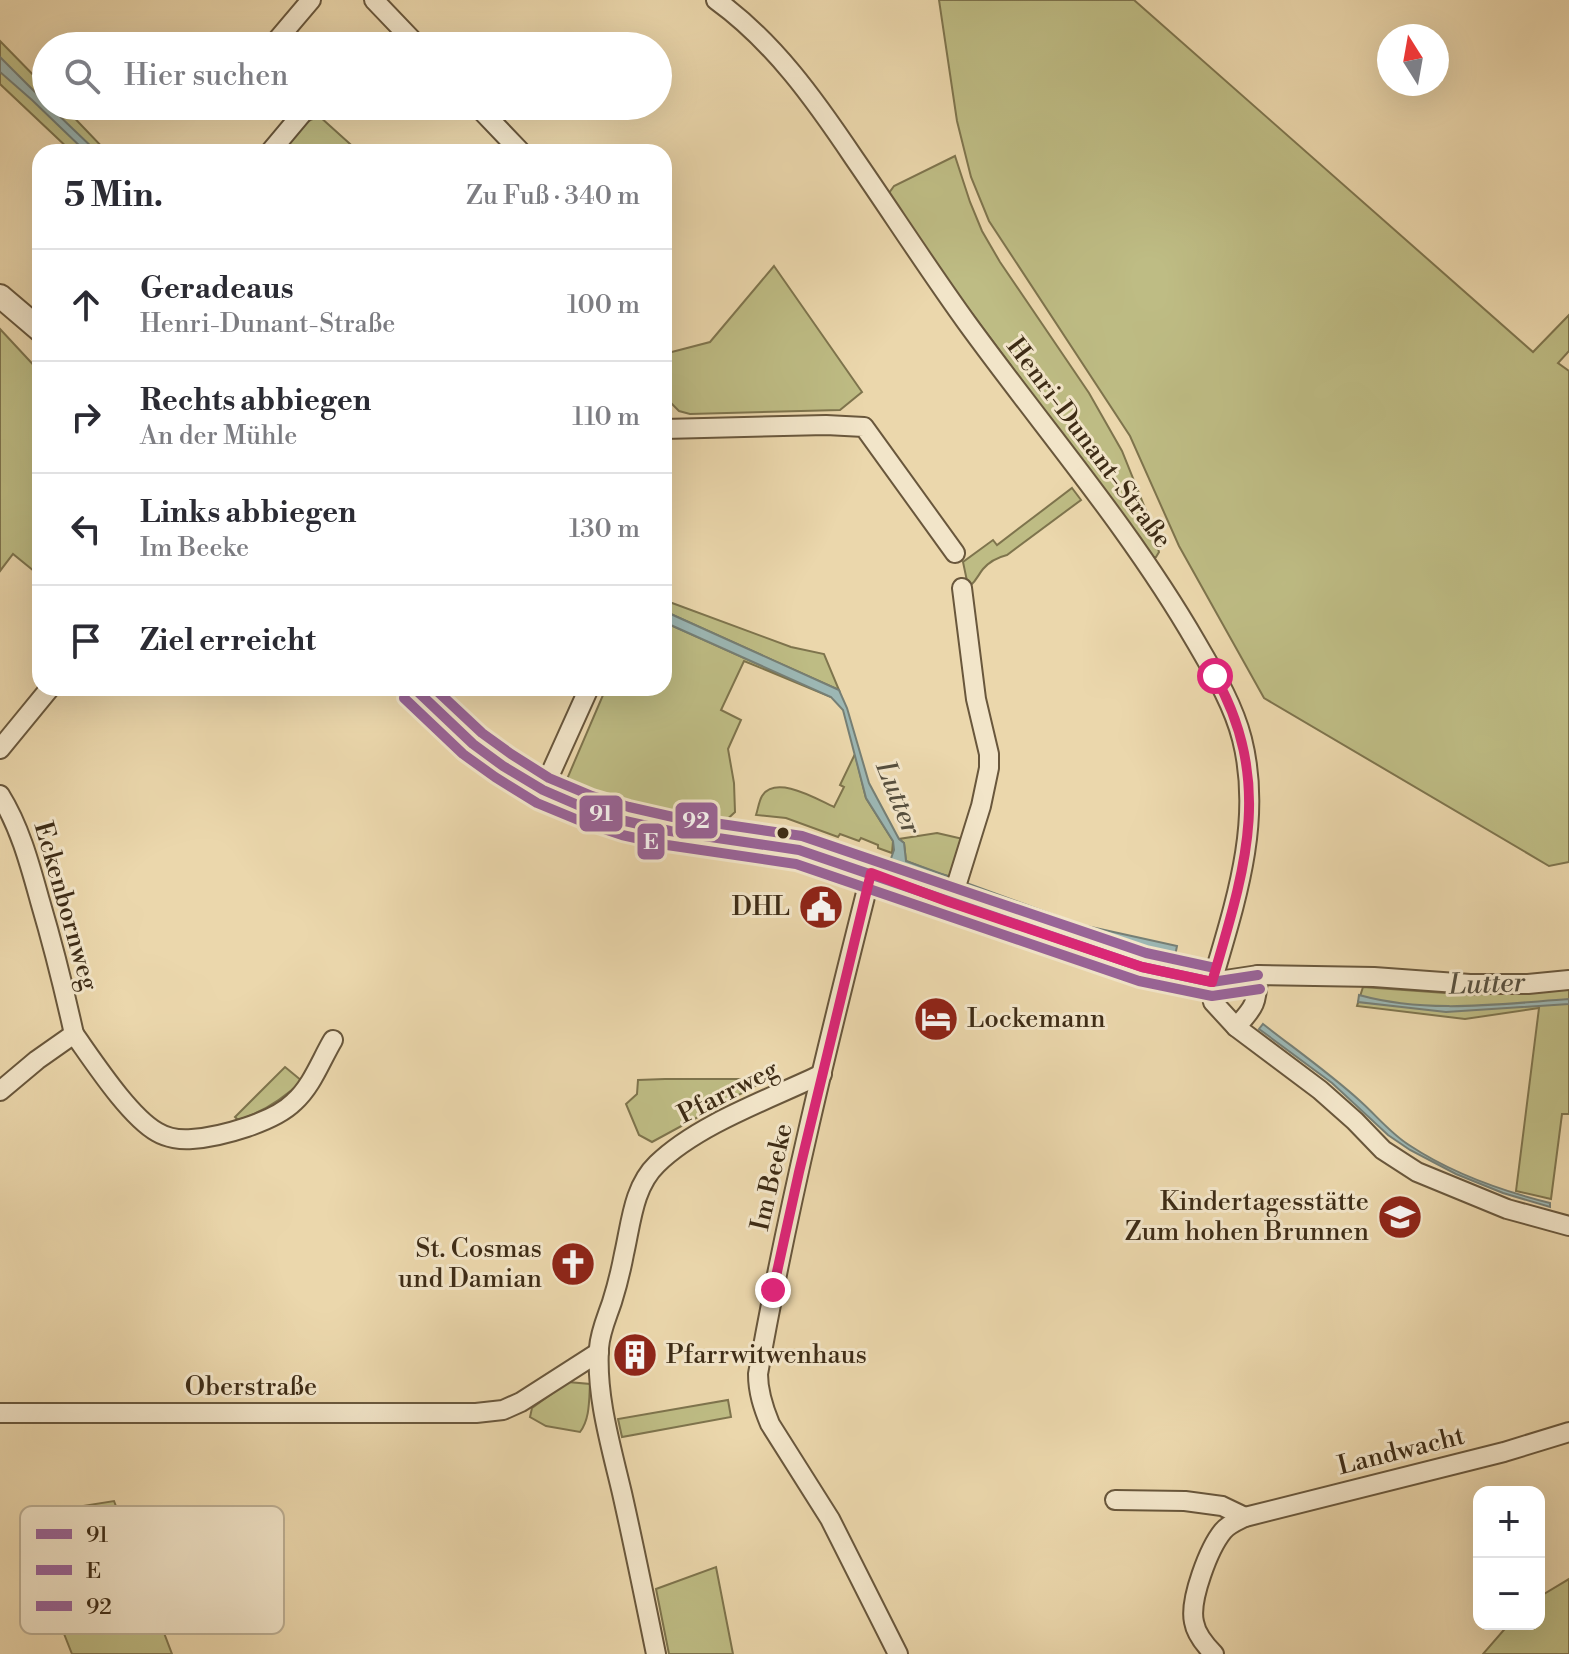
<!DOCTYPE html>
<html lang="de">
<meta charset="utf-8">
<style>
body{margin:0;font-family:"Libre Bodoni",serif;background:#f7f7f7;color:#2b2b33}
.controls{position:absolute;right:24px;bottom:24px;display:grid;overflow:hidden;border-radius:16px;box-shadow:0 8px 32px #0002}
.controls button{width:72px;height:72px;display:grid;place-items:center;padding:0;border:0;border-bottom:2px solid #e1e1e2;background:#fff;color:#2b2b33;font:40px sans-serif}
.compass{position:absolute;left:1377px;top:24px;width:72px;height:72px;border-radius:50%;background:#fff;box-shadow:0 8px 32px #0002;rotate:349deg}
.stop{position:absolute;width:24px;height:24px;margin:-18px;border:6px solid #db2777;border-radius:50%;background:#fff}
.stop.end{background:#db2777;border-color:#fff;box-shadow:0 2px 8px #0008}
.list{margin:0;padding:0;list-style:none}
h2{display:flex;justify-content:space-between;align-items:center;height:104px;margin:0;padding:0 32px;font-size:34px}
h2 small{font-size:26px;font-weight:400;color:#7c7c81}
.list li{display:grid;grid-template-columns:52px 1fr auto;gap:24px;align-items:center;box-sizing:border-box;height:112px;padding:0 32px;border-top:2px solid #e1e1e2}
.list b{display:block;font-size:30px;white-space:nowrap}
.list p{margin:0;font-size:26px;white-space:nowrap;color:#7c7c81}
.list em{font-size:26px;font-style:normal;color:#7c7c81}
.icon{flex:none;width:44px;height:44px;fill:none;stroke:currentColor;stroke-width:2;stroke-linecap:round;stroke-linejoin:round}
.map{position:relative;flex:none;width:1569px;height:1654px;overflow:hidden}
.search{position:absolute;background:#fff;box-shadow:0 8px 32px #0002;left:32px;top:32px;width:640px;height:88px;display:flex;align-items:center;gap:20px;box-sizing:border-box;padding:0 28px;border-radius:44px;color:#7c7c81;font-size:30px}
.panel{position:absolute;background:#fff;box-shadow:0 8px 32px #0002;left:32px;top:144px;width:640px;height:552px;border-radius:24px}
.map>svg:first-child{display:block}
.green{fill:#bebc84;stroke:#7e744d;stroke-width:2}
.water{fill:#9cb7b4;stroke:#767f75;stroke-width:2}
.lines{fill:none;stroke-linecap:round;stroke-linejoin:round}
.minor-casing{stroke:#69573c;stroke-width:22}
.tertiary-casing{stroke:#69573c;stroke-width:26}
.minor{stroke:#f2e5c9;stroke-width:18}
.tertiary{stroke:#f2e5c9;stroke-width:22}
.bus-1-casing{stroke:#f2e5c9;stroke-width:16}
.bus-2-casing{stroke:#f2e5c9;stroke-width:16}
.bus-3-casing{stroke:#f2e5c9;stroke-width:16}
.bus-1{stroke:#996498;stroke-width:10}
.bus-2{stroke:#996498;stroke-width:10}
.bus-3{stroke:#996498;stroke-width:10}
.route{stroke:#db2777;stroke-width:10}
.bus-dot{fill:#3e2c16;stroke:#f2e5c9;stroke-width:3}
.labels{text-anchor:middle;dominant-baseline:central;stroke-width:6;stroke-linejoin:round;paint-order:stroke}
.street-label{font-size:26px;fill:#3e2c16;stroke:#f2e5c9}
.poi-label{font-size:26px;fill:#3e2c16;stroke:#f2e5c9;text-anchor:end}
.water-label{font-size:28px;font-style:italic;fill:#564f3e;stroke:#f2e5c9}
.key{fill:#f2e5c9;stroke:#bcae93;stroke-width:2}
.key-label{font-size:22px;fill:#3e2c16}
.line-badge{stroke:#f2e5c9;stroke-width:3}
.badge-label{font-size:22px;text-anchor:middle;font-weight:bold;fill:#fff}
</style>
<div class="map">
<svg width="1569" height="1654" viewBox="0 0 1569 1654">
<rect width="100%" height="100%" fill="#ebd7ac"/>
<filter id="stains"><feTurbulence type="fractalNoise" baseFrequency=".0025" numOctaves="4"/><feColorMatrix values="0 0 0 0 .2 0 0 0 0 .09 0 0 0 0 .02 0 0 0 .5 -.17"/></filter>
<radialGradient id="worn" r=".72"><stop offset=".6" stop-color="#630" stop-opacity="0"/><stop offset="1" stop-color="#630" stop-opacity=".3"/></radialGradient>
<!-- green -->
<g class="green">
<path d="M939 0H1134L1533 352 1569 315V351L1558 363 1569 371V862L1549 866 1264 698 1179 546 1130 436 989 221 971 177 957 121Z"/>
<path d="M0 41 46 88V106H63L107 152H72L0 84Z"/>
<path d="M319 116 359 152H278L300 125Z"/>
<path d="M955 156 970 202 982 231 1000 262 1089 393 1122 451 1149 518 1159 552 1156 557H1153L948 281 889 193 894 186Z"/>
<path d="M774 266 862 392 840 410 690 414 679 411 671 403 664 354 710 342Z"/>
<path d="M0 329 40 372V576L13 554 0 571Z"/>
<path d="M1072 488 1081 500 1007 555C999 557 989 562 983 569 978 575 977 580 970 586L967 581 963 562 993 540 997 545Z"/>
<path d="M664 600 791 647 824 654 839 690 664 611Z"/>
<path d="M664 622 831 697 744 661 721 710 741 720 728 749 734 783 735 812 720 826 641 812 578 794 567 779 606 688H664Z"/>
<path d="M855 754 866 798 893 841 892 853 878 848V845L861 838 859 841 840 834 838 837 786 818 756 815C758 809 759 801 762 796 776 774 818 800 834 807L844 787 840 785Z"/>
<path d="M937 833 963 839 952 877 937 873 906 861 904 843 899 839Z"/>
<path d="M1569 986V1114H1562L1551 1199 1516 1191 1539 1008 1465 1019 1357 1006 1363 987 1473 995Z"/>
<path d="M285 1067 302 1081C283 1099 264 1112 238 1120L235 1117Z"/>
<path d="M665 1079H768L652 1142 639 1135 626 1104 637 1094 638 1080Z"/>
<path d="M568 1382 590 1384C589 1400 590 1419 580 1432L546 1426 530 1417 532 1408Z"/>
<path d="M728 1400 731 1417 622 1437 618 1419Z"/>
<path d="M114 1501 172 1654H72L44 1583 26 1515Z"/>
<path d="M716 1567 733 1654H669L656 1589Z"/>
<path d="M1569 1579V1654H1483L1509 1624H1539V1597Z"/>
</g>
<!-- water -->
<g class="water">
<path d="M0 57 46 103V106H49L97 152H86L32 100 0 72Z"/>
<path d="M664 611 839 690 847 708 869 783 899 839 904 843 906 861 1082 925 1177 946 1175 956 1071 933 888 867 894 850 893 841 866 798 843 710 831 697 664 622Z"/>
<path d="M1359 995C1428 1014 1499 1004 1569 999V1004L1446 1012 1358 1002Z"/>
<path d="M1263 1024C1295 1049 1329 1073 1359 1100 1376 1115 1390 1133 1409 1145 1451 1173 1502 1191 1550 1203V1207L1503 1193 1456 1174 1410 1150 1388 1135 1332 1083 1259 1029Z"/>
</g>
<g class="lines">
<!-- minor casing -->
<g class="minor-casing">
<g id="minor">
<path d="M374 0 418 46"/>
<path d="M716 0C774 42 815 100 854 158 892 213 928 269 967 323 1044 429 1130 528 1196 642 1214 673 1233 704 1242 739 1263 822 1235 903 1212 982L1211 990 1213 1002 1236 1027 1320 1090 1355 1121 1383 1150 1417 1172 1507 1209 1569 1226"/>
<path d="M272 46 311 0"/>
<path d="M477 106 521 152"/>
<path d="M270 152 306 109 304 106"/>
<path d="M664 429 826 425 864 427 955 553"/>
<path d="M0 749 50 688"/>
<path d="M543 790 589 688"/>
<path d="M0 795C20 827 30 865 40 901 53 945 64 989 74 1034L37 1060 0 1091"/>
<path d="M949 902 958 880 981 806 989 768V754L976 699 962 588"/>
<path d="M1236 1027C1255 1007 1257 1003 1258 975"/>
<path d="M74 1034C94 1062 129 1116 157 1132 167 1138 181 1140 192 1139 221 1137 274 1122 294 1102 312 1086 321 1060 333 1040"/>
<path d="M0 1413H476L503 1410 521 1402 599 1352"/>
<path d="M1115 1500 1185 1501 1222 1506 1245 1517"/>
<path d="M656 1654C645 1600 634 1546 622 1493 611 1446 596 1397 599 1348 600 1332 607 1317 612 1302 617 1286 621 1270 624 1254 631 1224 633 1187 657 1164 698 1124 770 1099 822 1074"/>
<path d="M898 1654 830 1519 770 1424C763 1407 758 1392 758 1374 788 1205 829 1039 871 873L949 902 1142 967 1212 982 1258 975 1374 977 1470 984H1528L1569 980"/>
<path d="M1214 1654C1205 1645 1196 1634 1194 1622 1189 1600 1209 1548 1223 1531 1229 1524 1237 1521 1245 1517L1504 1452 1569 1432"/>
</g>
</g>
<!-- tertiary casing -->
<g class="tertiary-casing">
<g id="tertiary">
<path d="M0 296 40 330"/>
<path d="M414 688C432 706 451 725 471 742 505 771 546 793 587 809 654 834 726 835 795 849 821 854 846 865 871 873"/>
</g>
</g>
<!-- minor -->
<use href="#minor" class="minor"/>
<!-- tertiary -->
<use href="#tertiary" class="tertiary"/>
<!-- bus-1 casing -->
<g class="bus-1-casing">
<path id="bus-1" d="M414 688 473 744 503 766 543 790 587 809 625 821 670 831 799 850 1142 967 1212 982 1258 975"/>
</g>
<!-- bus-2 casing -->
<g class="bus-2-casing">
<path id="bus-2" d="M404 698 463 754 495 777 537 803 583 822 622 835 667 845 796 864 1139 981 1212 996 1260 989"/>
</g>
<!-- bus-3 casing -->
<g class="bus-3-casing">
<path id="bus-3" d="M434 688 482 733 511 754 549 778 592 796 629 807 673 817 802 836 1146 953 1215 968"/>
</g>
<!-- bus-1 -->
<use href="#bus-1" class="bus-1"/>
<!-- bus-2 -->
<use href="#bus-2" class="bus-2"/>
<!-- bus-3 -->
<use href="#bus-3" class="bus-3"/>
</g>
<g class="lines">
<!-- route -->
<path class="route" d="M773 1290 799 1172 871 873 949 902 1142 967 1212 982C1244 872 1275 783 1215 676"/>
</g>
<!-- icons -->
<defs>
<g id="civic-disc" transform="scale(2.3)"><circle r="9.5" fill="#8f2418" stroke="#f2e5c9"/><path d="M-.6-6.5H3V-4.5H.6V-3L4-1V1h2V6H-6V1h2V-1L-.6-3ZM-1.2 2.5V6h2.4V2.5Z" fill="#fff"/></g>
<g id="hotel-disc" transform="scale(2.3)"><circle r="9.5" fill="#8f2418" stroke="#f2e5c9"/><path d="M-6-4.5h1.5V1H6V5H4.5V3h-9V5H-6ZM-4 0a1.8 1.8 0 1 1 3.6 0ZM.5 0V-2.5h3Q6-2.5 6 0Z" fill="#fff"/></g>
<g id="school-disc" transform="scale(2.3)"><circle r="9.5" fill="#8f2418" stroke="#f2e5c9"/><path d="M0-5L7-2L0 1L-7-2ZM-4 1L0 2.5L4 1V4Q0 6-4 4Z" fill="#fff"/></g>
<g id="church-disc" transform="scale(2.3)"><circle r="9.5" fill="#8f2418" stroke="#f2e5c9"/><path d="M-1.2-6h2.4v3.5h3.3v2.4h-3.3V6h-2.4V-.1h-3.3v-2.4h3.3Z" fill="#fff"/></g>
<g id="building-disc" transform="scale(2.3)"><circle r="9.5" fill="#8f2418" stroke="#f2e5c9"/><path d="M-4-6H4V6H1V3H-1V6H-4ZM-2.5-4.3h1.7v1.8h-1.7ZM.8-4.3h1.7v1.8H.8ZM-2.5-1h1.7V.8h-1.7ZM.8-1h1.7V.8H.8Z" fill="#fff"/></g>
</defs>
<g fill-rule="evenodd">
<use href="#civic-disc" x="821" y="907"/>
<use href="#hotel-disc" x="936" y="1019"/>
<use href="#school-disc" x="1400" y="1217"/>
<use href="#church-disc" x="573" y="1264"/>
<use href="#building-disc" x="635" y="1355"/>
</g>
<!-- markers -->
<circle class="bus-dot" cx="783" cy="833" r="7"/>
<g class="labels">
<!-- street labels -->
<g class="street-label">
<text transform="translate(1089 443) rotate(53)">Henri-Dunant-Straße</text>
<text transform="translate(66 906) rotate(74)">Eckenbornweg</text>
<text transform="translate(728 1092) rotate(-27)">Pfarrweg</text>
<text transform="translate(772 1177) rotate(-77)">Im Beeke</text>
<text x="251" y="1387">Oberstraße</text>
<text transform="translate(1401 1451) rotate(-14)">Landwacht</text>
</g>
<!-- poi labels -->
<g class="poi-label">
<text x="790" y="907">DHL</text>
<text x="967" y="1019" text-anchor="start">Lockemann</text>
<text x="1369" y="1202">Kindertagesstätte<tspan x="1369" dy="30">Zum hohen Brunnen</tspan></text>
<text x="542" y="1249">St. Cosmas<tspan x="542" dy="30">und Damian</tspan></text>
<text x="666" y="1355" text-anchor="start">Pfarrwitwenhaus</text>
</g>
<!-- water labels -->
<g class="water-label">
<text transform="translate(898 798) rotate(68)">Lutter</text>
<text transform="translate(1487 984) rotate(-2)">Lutter</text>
</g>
</g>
<!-- legend -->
<rect x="20" y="1506" width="264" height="128" rx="12" class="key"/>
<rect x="36" y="1529" width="36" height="10" fill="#996498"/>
<rect x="36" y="1565" width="36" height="10" fill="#996498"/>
<rect x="36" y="1601" width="36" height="10" fill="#996498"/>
<g class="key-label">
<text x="86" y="1542">91</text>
<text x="86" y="1578">E</text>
<text x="86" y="1614">92</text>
</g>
<g class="line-badge">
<rect x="578" y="794" width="46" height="39" rx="8" fill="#996498"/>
<rect x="674" y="801" width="45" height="39" rx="8" fill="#996498"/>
<rect x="636" y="822" width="30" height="39" rx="8" fill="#996498"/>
</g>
<g class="badge-label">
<text x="601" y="821">91</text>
<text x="696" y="828">92</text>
<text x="651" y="849">E</text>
</g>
<rect width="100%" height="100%" filter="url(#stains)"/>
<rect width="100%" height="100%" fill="url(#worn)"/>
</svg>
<div class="controls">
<button>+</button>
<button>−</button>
</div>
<svg class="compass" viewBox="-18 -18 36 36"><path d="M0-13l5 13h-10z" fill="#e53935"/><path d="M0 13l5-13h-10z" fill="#7c7c81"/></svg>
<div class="stop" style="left:1215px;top:676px"></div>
<div class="stop end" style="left:773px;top:1290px"></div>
<div class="search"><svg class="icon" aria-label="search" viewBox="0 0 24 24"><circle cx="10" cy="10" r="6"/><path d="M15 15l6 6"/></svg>Hier suchen</div>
<section class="panel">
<h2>5 Min.<small>Zu Fuß · 340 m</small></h2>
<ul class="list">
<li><svg class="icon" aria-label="ahead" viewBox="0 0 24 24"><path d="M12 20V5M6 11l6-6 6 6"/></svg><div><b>Geradeaus</b><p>Henri-Dunant-Straße</p></div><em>100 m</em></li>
<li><svg class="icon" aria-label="right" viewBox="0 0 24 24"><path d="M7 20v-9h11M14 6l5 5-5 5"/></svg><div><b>Rechts abbiegen</b><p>An der Mühle</p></div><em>110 m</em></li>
<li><svg class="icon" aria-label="left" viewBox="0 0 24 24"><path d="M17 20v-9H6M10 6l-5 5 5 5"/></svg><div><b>Links abbiegen</b><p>Im Beeke</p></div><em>130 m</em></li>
<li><svg class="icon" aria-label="arrive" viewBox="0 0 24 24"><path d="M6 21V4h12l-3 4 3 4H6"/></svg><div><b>Ziel erreicht</b></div></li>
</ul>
</section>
</div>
